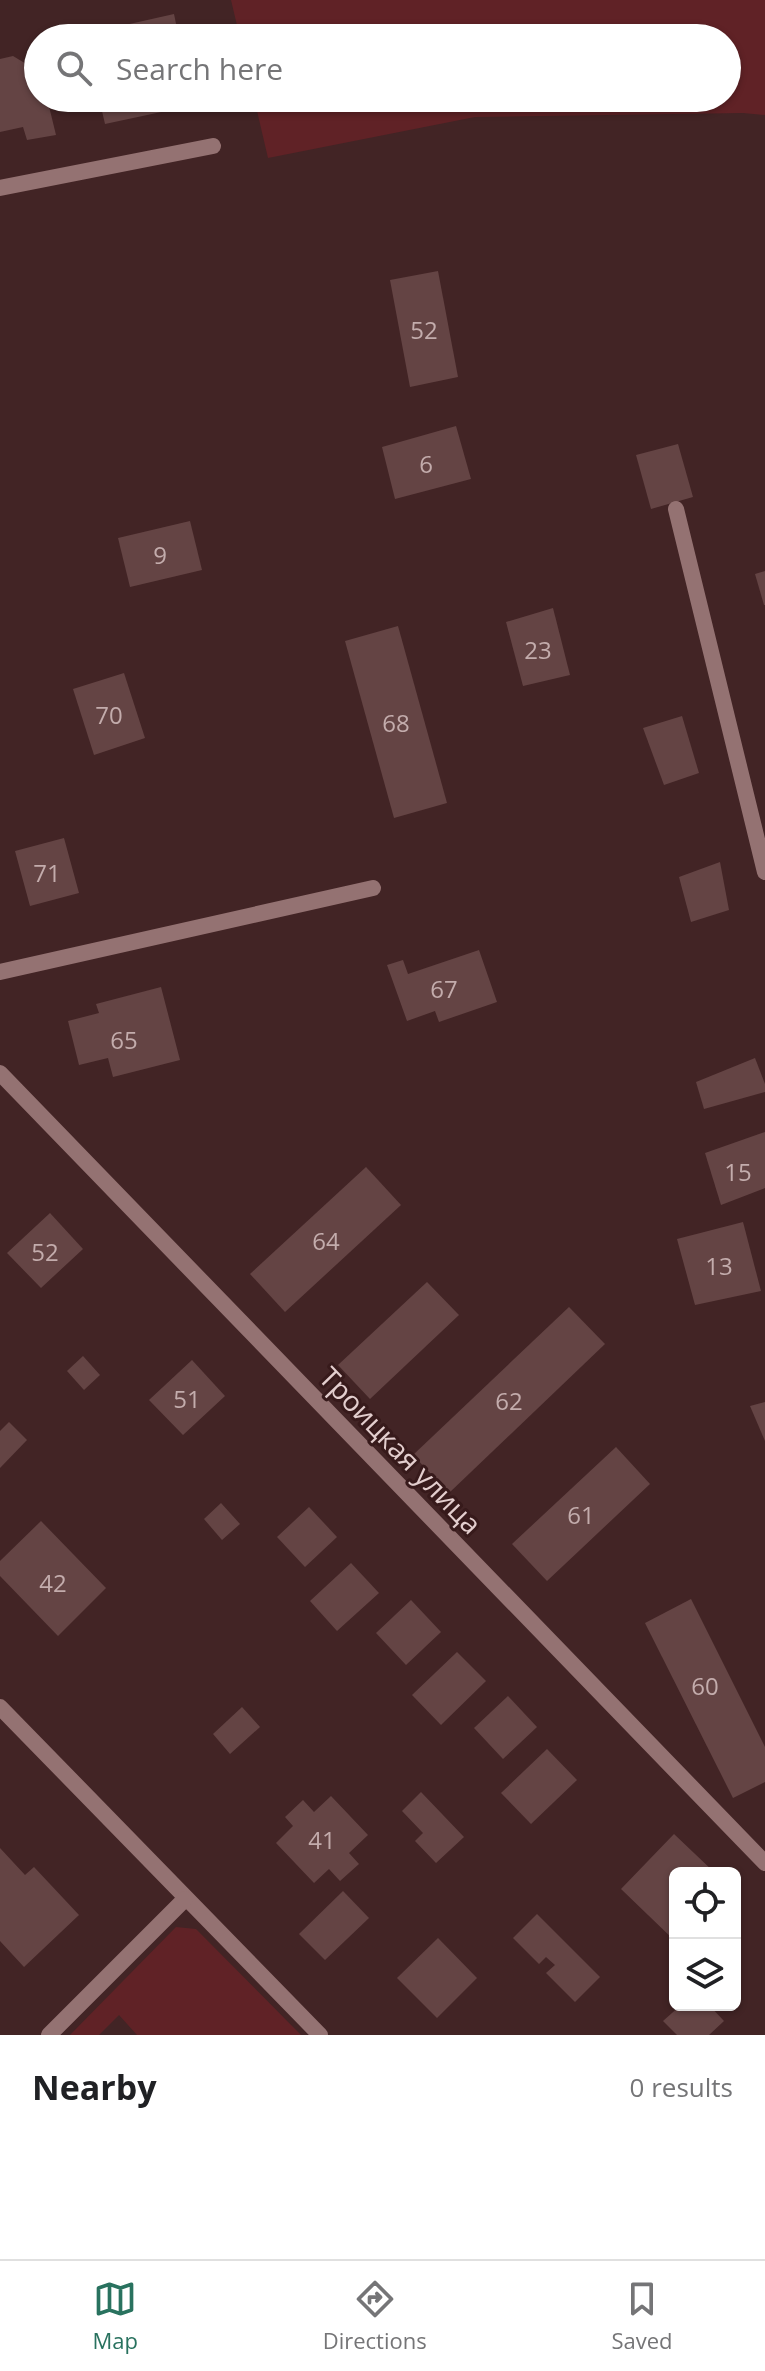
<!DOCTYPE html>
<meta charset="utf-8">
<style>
body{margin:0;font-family:"Open Sans",sans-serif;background:#f6f6f6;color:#202124}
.controls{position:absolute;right:24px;bottom:24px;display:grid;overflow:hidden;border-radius:12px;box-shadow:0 2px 6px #0004}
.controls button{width:72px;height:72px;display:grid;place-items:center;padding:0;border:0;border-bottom:2px solid #e0e0e0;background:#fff;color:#202124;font:40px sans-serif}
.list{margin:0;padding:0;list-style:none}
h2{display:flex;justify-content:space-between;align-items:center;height:104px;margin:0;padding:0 32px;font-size:34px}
h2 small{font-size:26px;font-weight:400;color:#757577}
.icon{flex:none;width:44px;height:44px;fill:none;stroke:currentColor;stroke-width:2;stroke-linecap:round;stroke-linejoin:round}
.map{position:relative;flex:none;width:765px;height:2035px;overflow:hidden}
.search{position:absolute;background:#fff;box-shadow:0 2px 6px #0004;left:24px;right:24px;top:24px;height:88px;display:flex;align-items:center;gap:20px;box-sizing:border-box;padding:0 28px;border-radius:44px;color:#757577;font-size:30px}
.sheet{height:224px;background:#fff}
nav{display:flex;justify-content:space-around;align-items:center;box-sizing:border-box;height:112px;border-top:2px solid #e0e0e0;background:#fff;font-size:22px;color:#757577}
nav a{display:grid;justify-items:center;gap:4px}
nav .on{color:#29725f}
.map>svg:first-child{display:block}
.green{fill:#602226}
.building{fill:#644444}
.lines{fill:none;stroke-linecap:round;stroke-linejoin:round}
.street{stroke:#947272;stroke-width:16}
.labels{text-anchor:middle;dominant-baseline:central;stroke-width:6;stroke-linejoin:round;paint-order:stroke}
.number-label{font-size:24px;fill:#c3acac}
.street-label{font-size:28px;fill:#e3cece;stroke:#371a1b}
</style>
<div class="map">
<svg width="765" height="2035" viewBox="0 0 765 2035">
<rect width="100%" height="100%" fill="#422425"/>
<!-- green -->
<g class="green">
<path d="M231 0H765V115L743 113 475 117 268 158 254 98H727V38H240Z"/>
<path d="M176 1927 196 1929 301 2035H137L119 2015 99 2035H70Z"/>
</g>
<!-- building -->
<g class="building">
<path d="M174 14 179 38H86L85 34Z"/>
<path d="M13 56 38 71V98H47L56 135 27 140 23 127 0 132V59Z"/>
<path d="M99 98H193L194 105 105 124Z"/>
<path d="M438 271 458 377 410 387 390 280Z"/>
<path d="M456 426 471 479 395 499 382 447Z"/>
<path d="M678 444 693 497 651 509 636 455Z"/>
<path d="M190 521 202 570 130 587 118 538Z"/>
<path d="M765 571V605H764L755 574Z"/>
<path d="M553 608 570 675 523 686 506 622Z"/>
<path d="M398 626 447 803 394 818 345 641Z"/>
<path d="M124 673 145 738 94 755 73 689Z"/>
<path d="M682 716 699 773 664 785 643 728Z"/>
<path d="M64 838 79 893 30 906 15 851Z"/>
<path d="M720 862 729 910 691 922 679 877Z"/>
<path d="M479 950 497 1002 439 1022 435 1011 407 1021 387 965 403 960 408 974Z"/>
<path d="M161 987 180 1060 113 1077 108 1058 79 1065 68 1021 99 1013 96 1004Z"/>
<path d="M755 1058 765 1084V1092L704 1109 696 1082Z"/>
<path d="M765 1132V1188L721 1205 705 1153Z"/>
<path d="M366 1167 401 1205 285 1312 250 1274Z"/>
<path d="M50 1213 83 1249 41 1288 7 1253Z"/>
<path d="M743 1222 761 1291 695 1305 677 1239Z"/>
<path d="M427 1282 459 1315 370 1399 338 1365Z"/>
<path d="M569 1307 605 1344 449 1493 413 1455Z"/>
<path d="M83 1356 100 1375 84 1390 67 1371Z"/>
<path d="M192 1360 225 1396 183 1435 149 1400Z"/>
<path d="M765 1402V1441L750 1406Z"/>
<path d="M9 1422 27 1440 0 1468V1431Z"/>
<path d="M616 1447 650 1484 547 1581 512 1544Z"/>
<path d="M221 1503 240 1524 222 1540 204 1519Z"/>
<path d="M309 1507 337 1537 305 1567 277 1537Z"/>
<path d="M41 1521 106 1588 58 1636 0 1576V1561Z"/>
<path d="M351 1563 379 1593 337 1631 310 1601Z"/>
<path d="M691 1599 765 1747V1782L733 1798 645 1623Z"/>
<path d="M411 1600 441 1632 406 1665 376 1633Z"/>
<path d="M457 1652 486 1681 441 1725 412 1695Z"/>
<path d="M508 1696 537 1727 503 1759 474 1728Z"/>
<path d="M242 1707 260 1727 230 1754 213 1734Z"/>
<path d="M547 1749 577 1780 531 1824 501 1793Z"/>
<path d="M421 1792 464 1837 436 1863 415 1841 423 1833 402 1811Z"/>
<path d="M331 1796 368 1835 349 1853 359 1864 340 1881 329 1869 314 1883 276 1843 293 1826 285 1817 303 1800 314 1812Z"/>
<path d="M674 1834 715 1873H675V1941L621 1889Z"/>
<path d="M0 1848 25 1875 34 1867 79 1915 24 1967 0 1941Z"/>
<path d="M343 1891 369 1918 325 1960 299 1934Z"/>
<path d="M537 1914 600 1977 575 2002 546 1973 555 1965 546 1957 539 1964 513 1938Z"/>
<path d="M438 1938 477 1978 437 2018 397 1978Z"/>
<path d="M681 2005H709L724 2021 709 2035H677L663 2021Z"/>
</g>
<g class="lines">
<!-- street -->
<g class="street">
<path d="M0 188 213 146"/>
<path d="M676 509 765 872"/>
<path d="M0 972 373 888"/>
<path d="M0 1073 765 1863"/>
<path d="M0 1707 320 2035"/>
<path d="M49 2035 185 1899"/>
</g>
</g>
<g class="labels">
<!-- number labels -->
<g class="number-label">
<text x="424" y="329">52</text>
<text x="426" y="463">6</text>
<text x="160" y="554">9</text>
<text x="538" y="649">23</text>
<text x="109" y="714">70</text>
<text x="396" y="722">68</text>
<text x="47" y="872">71</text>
<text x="444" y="988">67</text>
<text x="124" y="1039">65</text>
<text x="738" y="1171">15</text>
<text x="326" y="1240">64</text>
<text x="45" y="1251">52</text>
<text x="719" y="1265">13</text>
<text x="187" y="1398">51</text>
<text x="509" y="1400">62</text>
<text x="581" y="1514">61</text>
<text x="53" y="1582">42</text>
<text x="705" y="1685">60</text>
<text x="322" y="1839">41</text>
</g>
<!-- street labels -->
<g class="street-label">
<text transform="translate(401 1450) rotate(46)">Троицкая улица</text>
</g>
</g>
</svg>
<div class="controls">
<button><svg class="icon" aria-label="locate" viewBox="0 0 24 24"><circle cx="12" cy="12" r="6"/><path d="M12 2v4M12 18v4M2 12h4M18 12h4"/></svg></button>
<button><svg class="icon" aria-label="layers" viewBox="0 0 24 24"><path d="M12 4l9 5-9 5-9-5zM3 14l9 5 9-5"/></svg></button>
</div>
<div class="search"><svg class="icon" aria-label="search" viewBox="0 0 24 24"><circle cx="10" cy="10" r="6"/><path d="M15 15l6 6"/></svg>Search here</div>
</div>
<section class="sheet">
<h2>Nearby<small>0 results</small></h2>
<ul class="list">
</ul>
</section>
<nav>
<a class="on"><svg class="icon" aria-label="map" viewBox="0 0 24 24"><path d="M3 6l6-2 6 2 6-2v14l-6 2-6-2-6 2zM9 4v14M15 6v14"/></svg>Map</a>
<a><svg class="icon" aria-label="directions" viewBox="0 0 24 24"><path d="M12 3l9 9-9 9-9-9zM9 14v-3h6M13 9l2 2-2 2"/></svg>Directions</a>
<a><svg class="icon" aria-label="saved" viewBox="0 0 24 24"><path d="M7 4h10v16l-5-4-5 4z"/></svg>Saved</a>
</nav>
